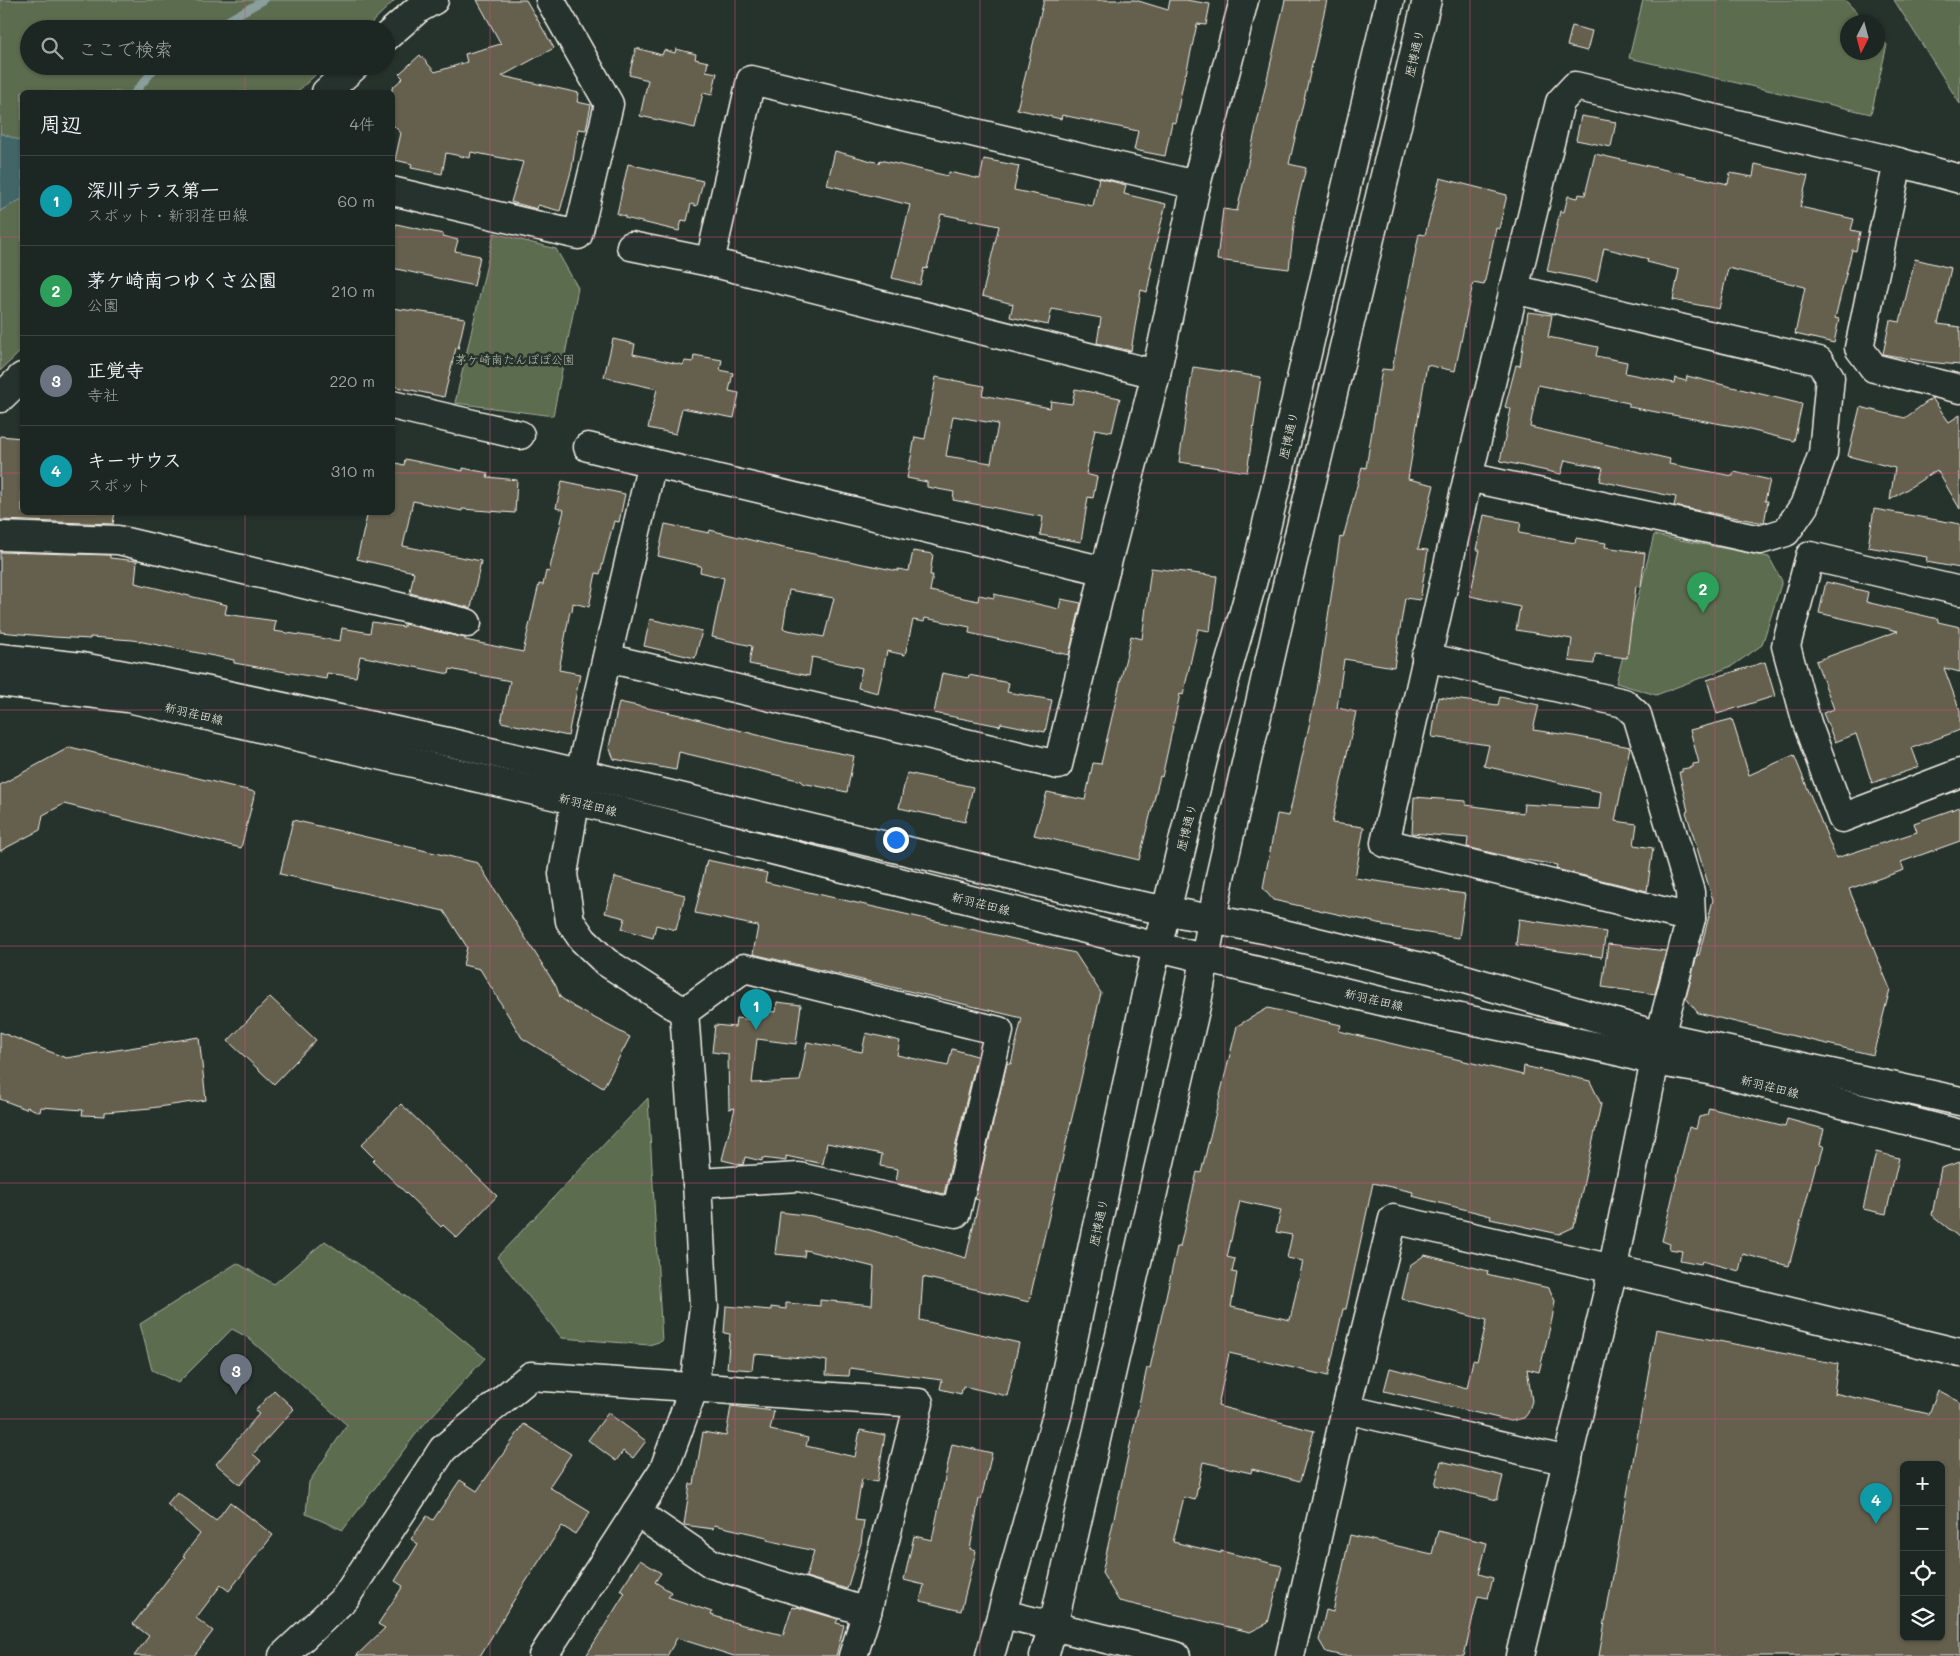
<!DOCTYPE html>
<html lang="ja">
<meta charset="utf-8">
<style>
body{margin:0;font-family:Mali,"Klee One",sans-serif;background:#29322f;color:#f1f3f6}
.controls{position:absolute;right:15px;bottom:15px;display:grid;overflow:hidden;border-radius:8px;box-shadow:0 1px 4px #0004}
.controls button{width:45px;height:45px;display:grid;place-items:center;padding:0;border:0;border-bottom:1px solid #3a4340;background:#1c2622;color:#f1f3f6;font:25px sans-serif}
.compass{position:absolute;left:1840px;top:15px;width:45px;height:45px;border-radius:50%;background:#1c2622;box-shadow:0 1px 4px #0004;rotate:186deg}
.you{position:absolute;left:895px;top:839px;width:18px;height:18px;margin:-12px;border:4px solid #fff;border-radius:50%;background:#1a73e8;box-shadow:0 0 0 8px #1a73e833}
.badge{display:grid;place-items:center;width:32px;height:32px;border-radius:50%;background:#db2777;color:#fff;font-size:16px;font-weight:700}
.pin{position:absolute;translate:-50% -41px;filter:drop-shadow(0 1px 2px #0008)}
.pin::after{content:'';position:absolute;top:26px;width:18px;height:15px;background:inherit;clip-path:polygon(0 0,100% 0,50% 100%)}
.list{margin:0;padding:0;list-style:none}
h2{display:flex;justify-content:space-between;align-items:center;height:65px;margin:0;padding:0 20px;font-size:21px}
h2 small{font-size:16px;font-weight:400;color:#a0a5a5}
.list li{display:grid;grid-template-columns:32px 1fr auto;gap:15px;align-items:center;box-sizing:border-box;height:90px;padding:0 20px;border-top:1px solid #3a4340}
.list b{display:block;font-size:19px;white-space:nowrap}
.list p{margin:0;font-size:16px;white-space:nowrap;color:#a0a5a5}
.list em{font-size:16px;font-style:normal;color:#a0a5a5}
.icon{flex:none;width:28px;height:28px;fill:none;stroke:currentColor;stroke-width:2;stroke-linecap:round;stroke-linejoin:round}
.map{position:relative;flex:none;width:1960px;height:1656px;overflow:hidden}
.search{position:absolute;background:#1c2622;box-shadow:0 1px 4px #0004;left:20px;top:20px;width:375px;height:55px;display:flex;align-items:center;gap:12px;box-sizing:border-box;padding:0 18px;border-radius:28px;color:#a0a5a5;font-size:19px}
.panel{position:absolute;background:#1c2622;box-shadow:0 1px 4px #0004;left:20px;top:90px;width:375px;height:425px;border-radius:8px}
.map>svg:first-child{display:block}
.green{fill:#5c6c4f;stroke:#a8ae9c}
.water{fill:#436668;stroke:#8a9e9b}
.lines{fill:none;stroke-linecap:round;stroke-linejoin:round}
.stream{stroke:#8a9e9b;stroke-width:8}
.building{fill:#655e4e;stroke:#f4f1e8;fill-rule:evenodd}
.minor-casing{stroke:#f4f1e8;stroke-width:31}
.minor{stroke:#26332d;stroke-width:28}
.grid{fill:none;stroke:#ce4e7e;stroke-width:1;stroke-opacity:0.55}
.labels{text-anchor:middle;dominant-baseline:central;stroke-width:5;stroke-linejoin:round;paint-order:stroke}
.street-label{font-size:12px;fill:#f4f1e8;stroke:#26332d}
.park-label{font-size:12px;fill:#b7bcab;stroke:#26332d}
</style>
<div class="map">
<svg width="1960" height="1656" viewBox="0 0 1960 1656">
<rect width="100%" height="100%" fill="#26332d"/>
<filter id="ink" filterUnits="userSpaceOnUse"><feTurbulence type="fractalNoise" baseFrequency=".02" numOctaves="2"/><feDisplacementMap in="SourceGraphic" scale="10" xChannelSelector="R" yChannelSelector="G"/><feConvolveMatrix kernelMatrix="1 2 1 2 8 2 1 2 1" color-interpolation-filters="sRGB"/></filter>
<g filter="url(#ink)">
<!-- green -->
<g class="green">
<path d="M0 0H395L365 29H29V66H325L297 92H22V350L0 371Z"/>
<path d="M1643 0H1845L1866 22H1848V52H1878V35L1887 45 1871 114 1629 58Z"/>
<path d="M1894 0H1960V104Z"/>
<path d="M494 233 556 249 578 288 553 416 455 403Z"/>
<path d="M1654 535 1769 557 1782 581 1762 645 1732 666 1656 695 1616 683Z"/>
<path d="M648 1098 662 1341 649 1345 562 1338 497 1257Z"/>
<path d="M325 1241 431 1314 485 1358 419 1430 343 1530 306 1514 309 1482 347 1425 247 1337 232 1329 178 1383 152 1370 140 1324 237 1263 274 1284Z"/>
</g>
<!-- water -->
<path class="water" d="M0 133 22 141V199L0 211Z"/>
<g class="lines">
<!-- stream -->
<g class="stream">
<path d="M212 29 264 0"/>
<path d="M135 92 157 66"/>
</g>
</g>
<!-- building -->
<g class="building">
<path d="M477 0H526L554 48 502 76 579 93 577 102 591 105 586 130 578 129 572 168 560 211 538 205 537 209 511 202 523 162 471 152 470 158 446 153 442 174 411 168 412 164 395 160 401 133 392 124V88L403 78 399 74 420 55 435 72 467 62 465 54 501 44Z"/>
<path d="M1044 0H1135L1168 10 1170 0H1186L1210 4 1206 25 1197 24 1186 74H1185L1175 123 1172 122 1165 156 1134 150 1138 131 1062 115 1061 119 1017 109Z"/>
<path d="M1285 0H1327L1289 164 1306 168 1296 208 1289 269 1217 260 1223 209 1237 211Z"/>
<path d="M1572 26 1592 31 1587 51 1567 46Z"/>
<path d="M636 48 662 55 664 50 675 53 676 49 696 54 695 59 708 62 706 71 717 73 712 95 703 93 695 128 640 116 648 80 629 75Z"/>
<path d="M1581 116 1616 122 1611 147 1576 140Z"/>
<path d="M835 151 879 163 880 160 948 176 949 172 980 179 984 159 1019 166 1014 190 1093 206 1099 178 1126 185 1124 194 1166 204 1150 267H1152L1147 292 1141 290 1131 351 1097 343 1101 318 1052 309 1048 325 1010 317 1013 304 982 296 999 226 941 214 927 269 924 268 920 285 892 278 910 205 827 185Z"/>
<path d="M1595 154 1728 184 1730 173 1753 177 1755 164 1808 176 1800 207 1854 219 1851 230 1860 232 1856 251 1852 250 1835 318 1839 319 1834 343 1795 334 1805 287 1728 268 1719 309 1673 300 1679 270 1647 262 1648 259 1604 248 1597 281 1547 271 1560 211 1564 212 1568 196 1578 198 1579 194 1585 195Z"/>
<path d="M628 164 703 181 697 206 691 204 687 221 682 220 679 231 625 218V216L617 214Z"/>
<path d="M1440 178 1507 195 1499 229 1496 228 1484 285 1473 283 1455 371 1427 365 1408 479 1434 485 1418 549 1428 550 1420 600 1405 598 1394 667 1344 659 1337 708 1356 712 1332 823 1364 827 1355 878 1465 894 1459 938 1383 926V924L1273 900 1263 888 1277 814 1289 816 1317 690 1340 537 1343 538 1362 467 1366 468 1382 369 1392 370 1419 234 1425 235Z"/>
<path d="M396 224 443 234V236L458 240 455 251 480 256 474 286 392 268V240Z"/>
<path d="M1915 259 1951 268 1938 324 1960 327V365L1927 362 1883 354 1890 320 1900 322Z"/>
<path d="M392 308 465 318 458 349 456 348 444 397 392 386Z"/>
<path d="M1528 312 1552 315 1548 337 1598 347 1596 356 1627 362 1625 373 1674 383 1675 378 1686 381 1687 376 1802 404 1794 441 1738 427 1629 407V403L1538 385 1530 427 1670 459 1669 464 1733 476 1734 472 1770 480 1765 501H1768L1764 523 1674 506 1676 497 1600 481 1603 468 1565 460 1561 474 1500 461 1511 409 1505 407 1516 365 1520 366Z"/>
<path d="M613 339 635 344 633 354 683 365 685 361 693 362 694 355 722 360 720 370 733 373 729 391 739 393 734 418 682 408 676 434 648 428 657 389 604 377Z"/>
<path d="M1193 367 1261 377 1247 472 1179 462Z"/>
<path d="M936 377 984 386 982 395 1050 408 1051 401 1072 404 1075 389 1120 398 1112 432 1095 429 1086 474 1097 477 1093 498 1088 497 1081 542 1040 535 1043 517 953 500 954 492 927 487V482L907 478 915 437 925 439ZM953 416 998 424 991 463 946 456Z"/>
<path d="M1932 398 1949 422 1960 415V509L1937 470 1890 500 1895 468 1848 456 1860 407 1905 418Z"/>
<path d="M0 436 22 438V512H115L113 524 0 520Z"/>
<path d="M405 459 463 471V468L488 473 487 477 517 480 515 513 462 509V511L413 501 403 546 481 561 471 608 410 593 414 572 357 559 368 512H392V477L396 463 404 465Z"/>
<path d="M562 481 625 494 619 522 614 521 600 574 596 573 589 607 573 603 572 612 570 611 559 670 580 674 568 736 501 722 510 681 450 669 449 674 360 656 356 677 327 673 326 679 234 663V660L133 640 90 637V639L54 637 0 632V552L110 555V558L137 561 135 583 227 605 225 614 276 621 274 631 340 641 342 628 370 633 372 622 404 627V624L465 638V640L523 652 539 584 543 585 546 571 549 572 564 510 556 508Z"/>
<path d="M1874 509 1960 524V568L1926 562 1927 557 1868 547Z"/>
<path d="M1484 515 1521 522 1519 533 1575 543 1576 538 1606 543 1605 547 1645 553 1641 587 1636 586 1627 658 1595 654 1594 664 1569 661 1572 639 1516 630 1520 607 1470 596 1480 550H1477Z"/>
<path d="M665 524 709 533 710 530 779 547 898 571V569L909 571 913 551 933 554 930 575H933L930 591 978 601 979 595 994 598V594L1059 609 1061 599 1081 603 1069 655 969 633 970 627 925 618 924 622 913 620 905 655 887 651 878 693 858 688 862 668 812 657 809 676 749 664 752 646 712 637 724 578 700 572 701 566 658 556ZM789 590 834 598 824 637 783 629Z"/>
<path d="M1151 568 1217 576 1210 631 1198 629 1183 695 1180 694 1162 777 1160 776 1139 860 1034 835 1047 792 1085 800 1093 763 1101 764 1131 636 1142 639Z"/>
<path d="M1826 582 1868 592 1866 602 1938 619V622L1960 627V672L1944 668 1960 711V730L1912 748 1919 767 1872 783 1856 734 1835 742 1823 713 1834 709 1816 661 1898 631 1819 613Z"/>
<path d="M650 619 702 631 695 658 644 646Z"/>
<path d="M1765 662 1775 696 1717 714 1707 680Z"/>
<path d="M942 673 968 678 969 675 1009 683 1007 692 1052 700 1045 732 1001 723 1000 726 934 713Z"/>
<path d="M1438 697 1498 705 1500 697 1539 705 1533 730 1574 736 1630 747 1615 821 1637 824 1634 845 1653 848 1647 891 1556 869 1557 865 1513 858 1467 847 1468 838 1412 833 1414 797 1466 801V805L1523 813 1524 804 1599 809 1601 792 1484 766 1489 745 1432 737Z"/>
<path d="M619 702 685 716 784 742 854 756 847 792 802 783V781L679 752 676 770 614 759 609 747Z"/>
<path d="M1732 719 1749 775 1794 755 1836 858 1917 832 1914 823 1960 807V841L1901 862 1904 870 1849 889 1890 989 1873 1055 1698 1013 1686 998 1697 955H1699L1713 900 1686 812 1688 811 1679 772H1682V769L1693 767V764L1699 763 1690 730Z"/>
<path d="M70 747 255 792 241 848 64 804 43 815 40 830 0 851V785Z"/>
<path d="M907 773 973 787 965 822 899 808Z"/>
<path d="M293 820 478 863 556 986 560 997 574 1007 630 1037 603 1088 522 1038 480 969 463 965 467 947 444 911 280 874Z"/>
<path d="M707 860 767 873 765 882 1075 953 1101 993 1029 1302 923 1277 920 1320 1019 1343 1007 1396 963 1386 961 1394 940 1389 942 1380 850 1368 849 1376 826 1375 827 1361 815 1359 754 1354 752 1370 727 1368 730 1334 724 1333 726 1306 771 1310V1307L786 1309V1303L820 1306V1300L872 1305 874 1267 805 1250 804 1257 775 1254 780 1212 812 1216 870 1230 966 1258 979 1200 975 1199 1007 1063 1011 1064 1022 1018 753 954 758 926 695 913Z"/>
<path d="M615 877 685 895 676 930 656 925 653 938 622 929 625 918 605 913Z"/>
<path d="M1519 919 1606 932 1602 957 1516 945Z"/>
<path d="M1608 944 1666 951 1655 994 1602 987Z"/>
<path d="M270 997 316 1040 274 1084 228 1041Z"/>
<path d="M777 1002 801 1005 796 1044 757 1039 752 1083 800 1081 807 1042 862 1052 866 1033 900 1041 897 1055 948 1066 952 1049 977 1056 944 1194 896 1183 898 1169 880 1166 882 1154 827 1143 823 1164 786 1156V1161L762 1158V1161L745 1157 743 1165 722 1160 735 1108 729 1109 728 1054 712 1052 715 1025 735 1027 736 1018 754 1020 755 1010 776 1012Z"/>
<path d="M1268 1008 1341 1025 1339 1031 1523 1075 1524 1066 1590 1081 1601 1104 1574 1227 1559 1234 1490 1219 1491 1216 1412 1196 1413 1192 1373 1183 1346 1309H1343L1328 1376 1229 1353 1218 1406 1314 1431 1300 1481 1252 1469 1251 1473 1203 1462 1195 1500 1184 1497 1173 1542 1221 1553V1551L1282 1566 1268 1623 1250 1632 1119 1601 1102 1573 1147 1368H1150L1177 1247H1180L1197 1172 1201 1173 1237 1026ZM1240 1201 1281 1210 1276 1232 1292 1235 1287 1258 1303 1261 1290 1320 1231 1307 1237 1273 1232 1272 1235 1259 1227 1257Z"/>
<path d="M0 1032 66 1058 199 1037 206 1100 151 1108 105 1112V1116L82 1115 83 1110 41 1107 40 1112 27 1107 26 1109 0 1099Z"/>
<path d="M401 1104 497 1196 457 1238 443 1225 441 1227 373 1161 375 1159 361 1145Z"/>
<path d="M1709 1108 1785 1127 1787 1119 1824 1129 1820 1145 1824 1146 1819 1163 1816 1164 1789 1266 1743 1254 1739 1271 1702 1261 1701 1264 1680 1260 1682 1251 1669 1249 1670 1244 1662 1241 1689 1127 1696 1129 1699 1117 1707 1115Z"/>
<path d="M1876 1152 1899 1158 1886 1214 1863 1209Z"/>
<path d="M1960 1162V1238L1932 1215 1941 1168Z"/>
<path d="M1425 1255 1488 1271 1487 1274 1503 1278 1549 1288 1555 1301 1552 1319 1539 1372 1527 1369 1532 1401 1528 1413 1524 1418 1511 1421 1384 1391 1390 1368 1467 1388 1473 1360 1477 1361 1487 1320 1402 1299 1410 1265Z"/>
<path d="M1656 1329 1838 1364 1834 1393 1929 1414 1938 1390 1960 1402V1656H1599ZM1904 1465H1941V1637H1904Z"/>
<path d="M274 1390 294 1409 253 1454 261 1461 240 1485 216 1464 259 1414 255 1411Z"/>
<path d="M731 1406 774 1411 770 1430 808 1438 806 1446 855 1457 860 1430 885 1435 877 1482 862 1479 855 1520 864 1521 861 1543 847 1589 806 1577 814 1551 767 1540V1537L714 1525 713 1529 684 1525 690 1484H694L703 1432 726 1436Z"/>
<path d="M608 1413 646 1441 633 1458 623 1451 616 1461 588 1440Z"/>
<path d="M524 1424 571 1454 549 1487 590 1512 575 1534 562 1526 512 1603 480 1656H356L385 1628 378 1624 403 1586 395 1581 418 1544 411 1539 427 1516 433 1520 460 1480 477 1491Z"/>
<path d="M952 1444 992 1453 981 1499H979L970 1549 976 1551 961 1611 920 1601 924 1585 904 1580 914 1536 932 1540Z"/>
<path d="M1441 1461 1503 1476 1497 1500 1435 1485Z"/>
<path d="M177 1492 216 1521 230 1502 273 1535 229 1591 221 1585 196 1618 213 1631 194 1656H134L149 1636 133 1624 185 1557 183 1556 200 1534 167 1504Z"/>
<path d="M1438 1531 1487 1543 1479 1574 1493 1578 1488 1598 1478 1596 1464 1656H1343L1326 1652 1319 1640 1326 1610 1333 1612 1350 1535 1432 1554Z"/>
<path d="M640 1560 661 1573 655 1582 671 1592 668 1597 712 1612 711 1615 739 1624 783 1635 792 1607 796 1608 797 1607 838 1619 836 1623 844 1625 836 1656H734L677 1638 667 1656H586L625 1593 620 1590Z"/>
</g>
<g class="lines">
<!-- minor casing -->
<g class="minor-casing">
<g id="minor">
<path d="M386 37 418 9 434 0"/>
<path d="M326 92 355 66"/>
<path d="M1898 162 1859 348 1874 368 1960 389"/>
<path d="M392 191 578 235 609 104 550 0"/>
<path d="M631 246 710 262 1156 374"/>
<path d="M710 262 751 80 1196 185"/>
<path d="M0 398 22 377"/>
<path d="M392 405 520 435"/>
<path d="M588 447 652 463"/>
<path d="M1468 477 1760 540 1786 532 1804 506 1823 453 1830 377 1819 361 1513 289"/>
<path d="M0 536 118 540 467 623"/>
<path d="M1960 591 1810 556 1786 646 1807 723 1842 818 1960 773"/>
<path d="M1426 657 1624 703 1637 715 1690 892 1691 918 1660 1036 1607 1296 1520 1656"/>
<path d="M0 658 82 667 199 689 452 743 1122 902 1263 929 1434 970 1660 1036 1960 1101"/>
<path d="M607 658 1058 765 1105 571"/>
<path d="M0 682 128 698 383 756 574 800 1113 936 1389 1003 1613 1050 1654 1061 1708 1070 1960 1134"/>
<path d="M1691 918 1385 843 1468 477 1560 102 1575 86 1898 162 1960 179"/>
<path d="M684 1012 744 968 999 1031 956 1213 799 1177 697 1183"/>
<path d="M1346 1409 1568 1461"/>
<path d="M636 1512 712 1564 867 1612"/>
<path d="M1003 1614 1176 1656"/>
<path d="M283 1656 345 1598 443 1449 531 1376 919 1403 867 1612 853 1656"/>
<path d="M543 1656 664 1469 694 1387 704 1307 697 1183 684 1012 606 962 583 940 570 921 563 874 580 773 652 463 1105 571 1156 374 1196 185 1244 0"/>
<path d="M990 1656 1057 1415 1148 985 1207 743 1258 562 1390 0"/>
<path d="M1044 1656 1053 1626 1198 997 1220 877 1284 598 1427 0"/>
<path d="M1290 1656 1346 1409 1393 1219 1613 1269 1960 1353"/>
</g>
</g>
<!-- minor -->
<use href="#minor" class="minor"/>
</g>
</g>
<!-- grid -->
<path class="grid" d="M245 0V29M490 0V1656M735 0V1656M980 0V1656M1225 0V1656M1470 0V1656M1715 0V1656M245 66V92M0 237H22M392 237H1960M0 473H22M392 473H1960M245 512V1656M0 710H1960M0 946H1960M0 1183H1960M0 1419H1960"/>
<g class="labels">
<!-- street labels -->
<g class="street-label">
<text transform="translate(1414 53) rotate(-77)">歴博通り</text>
<text transform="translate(1288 435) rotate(-77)">歴博通り</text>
<text transform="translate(194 713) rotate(13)">新羽荏田線</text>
<text transform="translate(588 804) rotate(14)">新羽荏田線</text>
<text transform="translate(1186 827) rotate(-76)">歴博通り</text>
<text transform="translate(981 903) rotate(14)">新羽荏田線</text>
<text transform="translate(1374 999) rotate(13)">新羽荏田線</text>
<text transform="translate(1770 1086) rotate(14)">新羽荏田線</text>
<text transform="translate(1098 1222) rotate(-78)">歴博通り</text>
</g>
<!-- park labels -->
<g class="park-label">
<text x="515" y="359">茅ケ崎南たんぽぽ公園</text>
</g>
</g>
</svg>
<div class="controls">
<button>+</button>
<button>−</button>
<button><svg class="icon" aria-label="locate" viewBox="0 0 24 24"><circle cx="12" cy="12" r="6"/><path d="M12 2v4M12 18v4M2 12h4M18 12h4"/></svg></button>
<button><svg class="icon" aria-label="layers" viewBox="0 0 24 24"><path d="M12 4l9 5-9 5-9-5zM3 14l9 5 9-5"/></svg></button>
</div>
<svg class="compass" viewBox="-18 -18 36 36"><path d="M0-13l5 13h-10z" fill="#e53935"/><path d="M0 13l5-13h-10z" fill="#a0a5a5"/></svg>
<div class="you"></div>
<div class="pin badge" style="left:756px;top:1030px;background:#0f9aa8">1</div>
<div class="pin badge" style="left:1703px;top:613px;background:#2e9e5b">2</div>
<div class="pin badge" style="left:236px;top:1395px;background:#6b7280">3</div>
<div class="pin badge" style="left:1876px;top:1524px;background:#0f9aa8">4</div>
<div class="search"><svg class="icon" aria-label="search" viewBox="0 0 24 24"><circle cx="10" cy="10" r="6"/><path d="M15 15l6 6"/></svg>ここで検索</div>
<section class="panel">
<h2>周辺<small>4件</small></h2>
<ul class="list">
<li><span class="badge" style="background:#0f9aa8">1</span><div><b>深川テラス第一</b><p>スポット · 新羽荏田線</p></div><em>60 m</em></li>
<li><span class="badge" style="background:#2e9e5b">2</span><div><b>茅ケ崎南つゆくさ公園</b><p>公園</p></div><em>210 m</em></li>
<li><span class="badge" style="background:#6b7280">3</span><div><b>正覚寺</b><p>寺社</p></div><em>220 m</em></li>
<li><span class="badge" style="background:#0f9aa8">4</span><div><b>キーサウス</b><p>スポット</p></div><em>310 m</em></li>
</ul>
</section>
</div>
